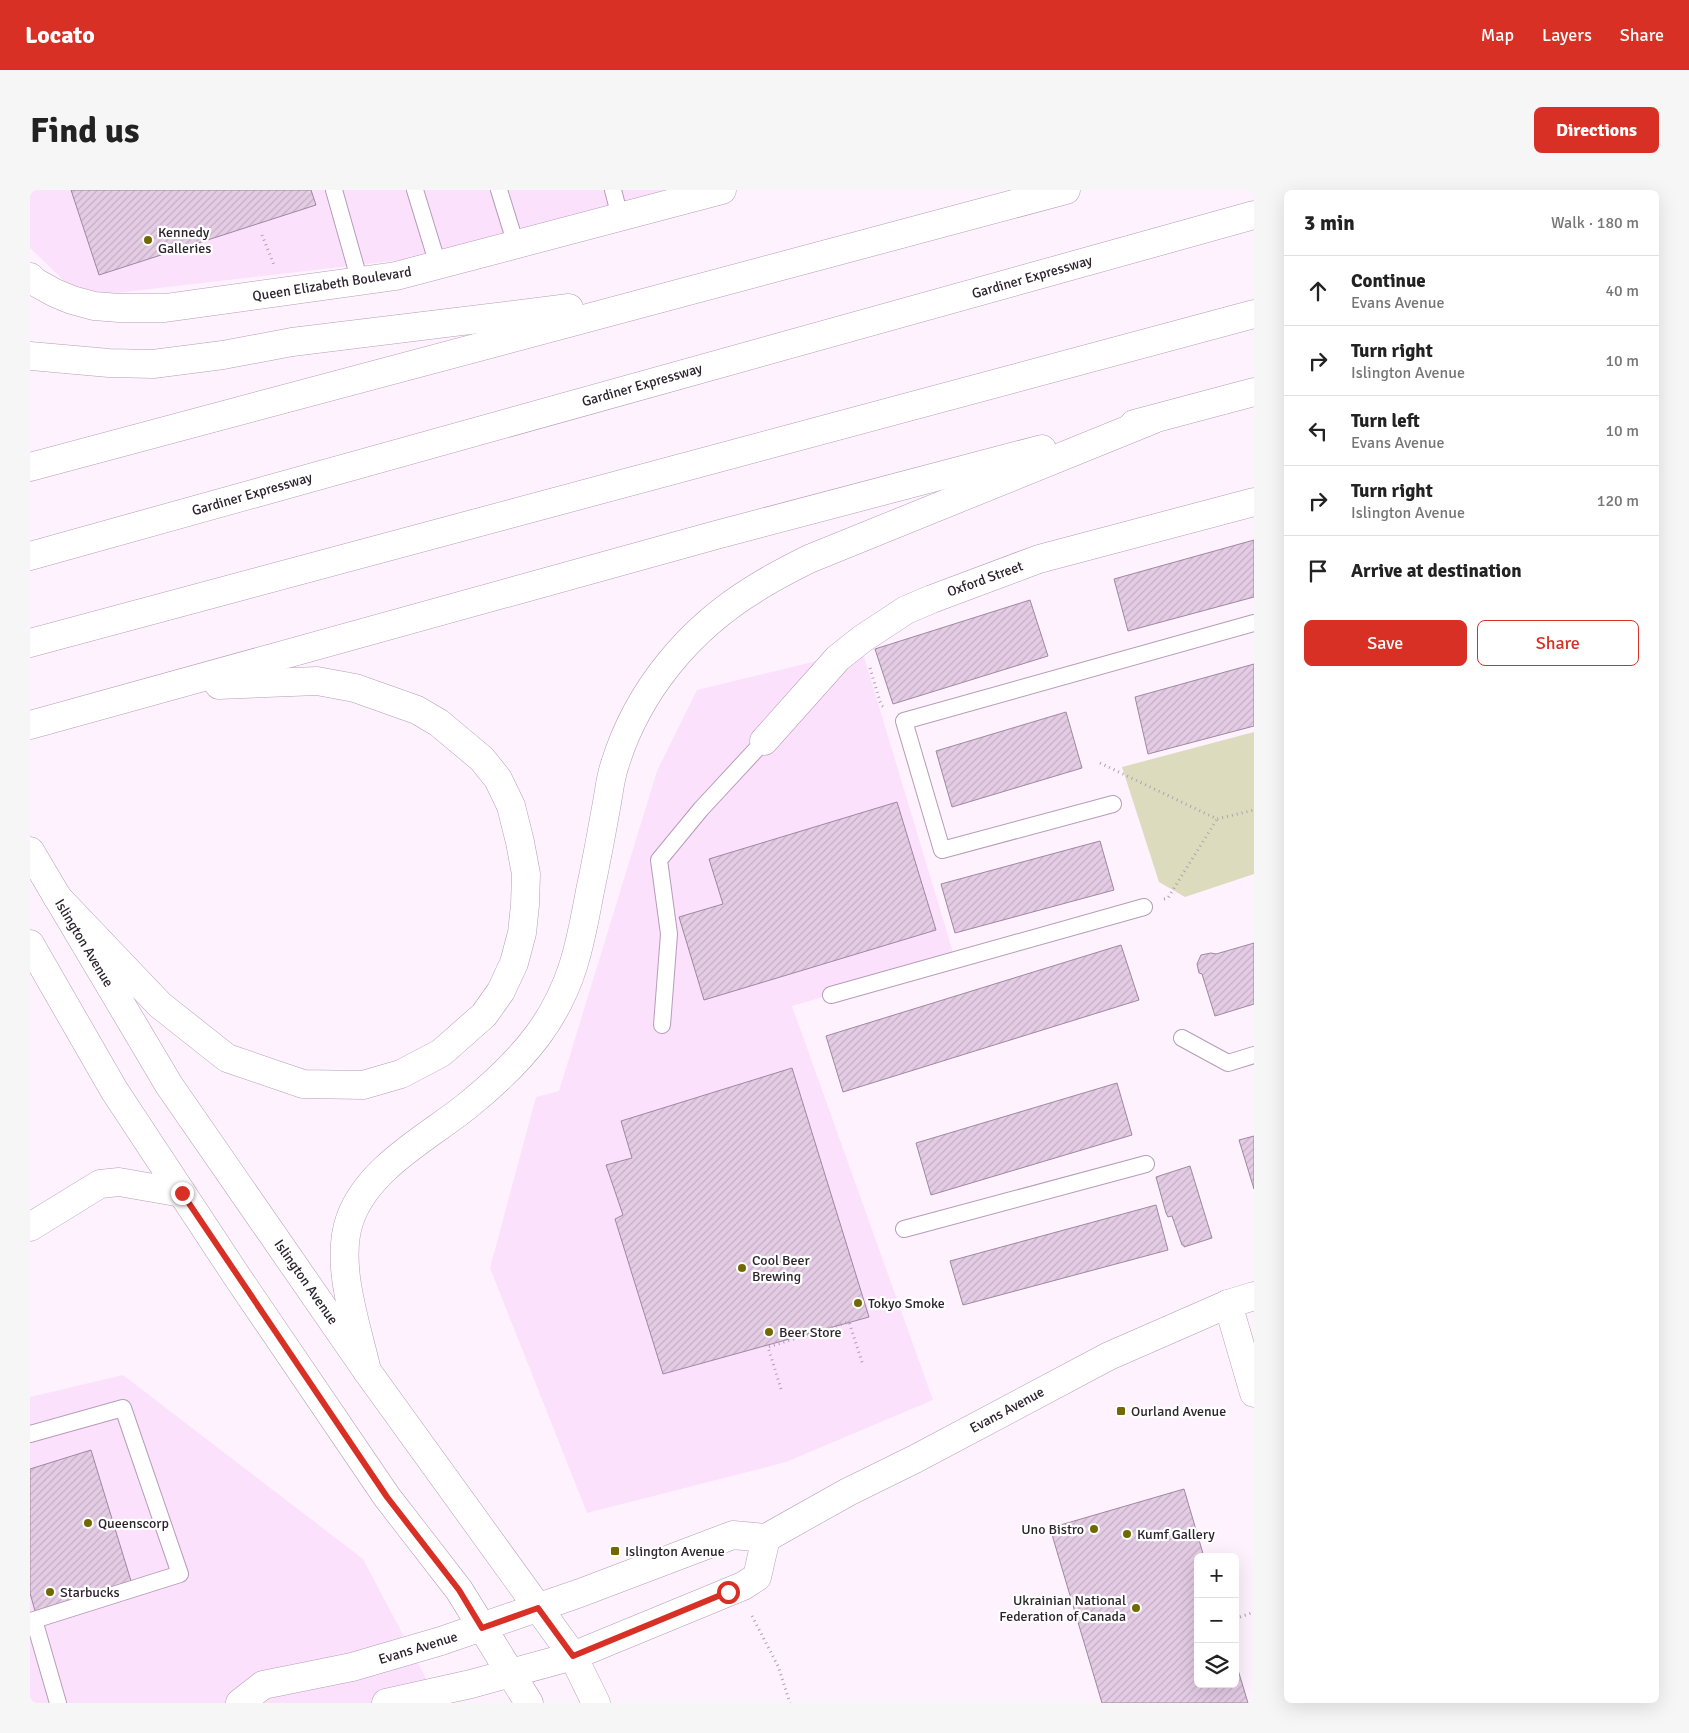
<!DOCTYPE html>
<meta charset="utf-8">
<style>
body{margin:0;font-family:Signika,sans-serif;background:#f6f6f6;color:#222}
.controls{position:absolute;right:15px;bottom:15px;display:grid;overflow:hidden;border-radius:8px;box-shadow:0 5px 20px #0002}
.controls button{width:45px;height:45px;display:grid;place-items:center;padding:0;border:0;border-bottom:1px solid #e0e0e0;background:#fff;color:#222;font:25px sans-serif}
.stop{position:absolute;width:15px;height:15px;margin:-11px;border:4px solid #d93025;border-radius:50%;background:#fff}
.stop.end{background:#d93025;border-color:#fff;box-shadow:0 1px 5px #0008}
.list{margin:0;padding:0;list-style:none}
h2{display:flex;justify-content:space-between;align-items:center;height:65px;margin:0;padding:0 20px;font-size:21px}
h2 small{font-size:16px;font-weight:400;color:#767676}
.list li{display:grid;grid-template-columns:32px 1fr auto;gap:15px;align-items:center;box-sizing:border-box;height:70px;padding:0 20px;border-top:1px solid #e0e0e0}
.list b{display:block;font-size:19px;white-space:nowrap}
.list p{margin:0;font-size:16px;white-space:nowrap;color:#767676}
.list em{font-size:16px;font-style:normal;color:#767676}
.actions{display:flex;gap:10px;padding:15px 20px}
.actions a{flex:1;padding:11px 0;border:1px solid #d93025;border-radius:8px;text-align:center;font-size:18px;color:#d93025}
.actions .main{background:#d93025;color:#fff}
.icon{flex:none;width:28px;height:28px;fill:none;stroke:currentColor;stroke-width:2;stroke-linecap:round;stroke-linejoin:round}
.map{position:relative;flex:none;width:1224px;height:1513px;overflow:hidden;border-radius:8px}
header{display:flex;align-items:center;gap:30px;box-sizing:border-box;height:70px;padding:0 25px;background:#d93025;color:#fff}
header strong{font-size:24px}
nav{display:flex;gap:28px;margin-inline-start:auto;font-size:18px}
.intro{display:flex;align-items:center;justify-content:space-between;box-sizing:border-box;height:120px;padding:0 30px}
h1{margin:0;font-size:35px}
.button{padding:12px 22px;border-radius:8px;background:#d93025;color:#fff;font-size:18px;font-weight:700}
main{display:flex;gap:30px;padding:0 30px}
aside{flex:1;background:#fff;border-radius:8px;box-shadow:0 5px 20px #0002}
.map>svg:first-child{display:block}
.built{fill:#fce1fd}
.green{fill:#dddbbe}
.building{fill:url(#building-hatch);stroke:#a087a1}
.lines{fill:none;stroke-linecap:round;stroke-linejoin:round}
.lane-casing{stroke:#b69cb7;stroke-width:18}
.street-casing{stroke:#b69cb7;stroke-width:29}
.secondary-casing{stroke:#b69cb7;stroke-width:29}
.highway-casing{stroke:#b69cb7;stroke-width:29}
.path{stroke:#aea3ae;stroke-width:3;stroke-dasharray:1 4;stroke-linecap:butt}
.lane{stroke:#fff;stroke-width:16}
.street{stroke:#fff;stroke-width:28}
.secondary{stroke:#fff;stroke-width:28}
.highway{stroke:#fff;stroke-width:28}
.route{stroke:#d93025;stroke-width:6}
.poi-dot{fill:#716900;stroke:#fff;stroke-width:2}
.labels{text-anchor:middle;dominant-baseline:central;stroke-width:4.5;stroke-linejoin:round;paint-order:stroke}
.poi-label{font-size:14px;fill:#2d232d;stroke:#fff;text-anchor:start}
.street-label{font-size:14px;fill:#2d232d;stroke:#fff}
</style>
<header>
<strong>Locato</strong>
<nav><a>Map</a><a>Layers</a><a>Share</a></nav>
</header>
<div class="intro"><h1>Find us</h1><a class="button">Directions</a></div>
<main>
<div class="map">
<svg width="1224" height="1513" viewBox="0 0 1224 1513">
<defs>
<pattern id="building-hatch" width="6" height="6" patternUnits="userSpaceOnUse" patternTransform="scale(1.25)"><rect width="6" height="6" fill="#e4cce5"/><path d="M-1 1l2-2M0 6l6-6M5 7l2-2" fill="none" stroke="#c4afc5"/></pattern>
</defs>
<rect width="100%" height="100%" fill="#fdf2fd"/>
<!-- built -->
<g class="built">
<path d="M0 0H639L379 69 51 107 0 58Z"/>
<path d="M832 460 925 769 762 816 903 1210 756 1272 557 1323 460 1078 506 907 529 901 627 581 667 500Z"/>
<path d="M93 1185 333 1369 409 1513H0V1207Z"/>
</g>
<!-- green -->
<path class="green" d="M1224 542V684L1155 707 1129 692 1092 577Z"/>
<!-- building -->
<g class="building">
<path d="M41 0H281L286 15 69 85Z"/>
<path d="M1224 350V407L1098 441 1084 389Z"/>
<path d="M1000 410 1018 466 863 514 845 459Z"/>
<path d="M1224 474V536L1118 564 1105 507Z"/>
<path d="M1036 522 1052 578 922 617 906 561Z"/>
<path d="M867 612 906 740 674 810 649 727 693 714 679 669Z"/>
<path d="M1070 651 1084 700 925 743 911 694Z"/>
<path d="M1224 753V814L1185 826 1172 784 1169 783 1167 774 1171 765 1181 763 1186 764Z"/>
<path d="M1091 755 1109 810 813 902 796 846Z"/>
<path d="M762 878 839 1127 633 1184 585 1029 593 1025 576 975 602 968 591 931Z"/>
<path d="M1087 893 1102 945 901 1005 886 953Z"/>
<path d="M1224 946V999L1209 950Z"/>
<path d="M1160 976 1182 1048 1154 1057V1055H1152L1142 1026 1138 1027 1136 1023 1126 987Z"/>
<path d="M1126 1015 1138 1060 933 1115 920 1071Z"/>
<path d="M61 1260 101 1391 5 1421 0 1403V1279Z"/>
<path d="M1154 1299 1174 1367H1168V1494H1205V1470L1218 1513H1072L1020 1338Z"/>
</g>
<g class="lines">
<!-- lane casing -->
<g class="lane-casing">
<g id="lane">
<path d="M304 0 330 92"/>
<path d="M385 0 408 75"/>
<path d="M469 0 486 55"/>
<path d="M583 0 590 27"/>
<path d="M1083 614 912 660 874 531 1224 433"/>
<path d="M801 805 1114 717"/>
<path d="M632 835 639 744 629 670 671 619 734 551"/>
<path d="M1152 848 1198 873 1224 865"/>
<path d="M874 1039 1116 974"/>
<path d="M0 1244 93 1218 150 1384 4 1430 28 1513"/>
</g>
</g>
<!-- street casing -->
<g class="street-casing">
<g id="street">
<path d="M0 87 5 92 25 103 42 110 64 116 89 118H135L366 86 692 0"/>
<path d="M734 551 808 468 832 449 876 420 902 409 1009 369 1224 312"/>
<path d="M1198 1114 1224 1203"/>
</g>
</g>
<!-- secondary casing -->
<g class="secondary-casing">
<g id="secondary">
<path d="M0 661 139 895 337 1181 543 1466 566 1513"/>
<path d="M0 754 84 900 206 1085 357 1307 429 1400 499 1513"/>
<path d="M210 1513 233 1495 322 1477 411 1451 550 1403 703 1345 736 1348 818 1302 885 1269 1079 1166 1198 1114 1224 1106"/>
<path d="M356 1513 441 1494 543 1466 713 1396 727 1387 736 1348"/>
</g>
</g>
<!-- highway casing -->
<g class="highway-casing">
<g id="highway">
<path d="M0 166 79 173 123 174 193 165 262 152 539 118"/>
<path d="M1104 234 1224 202"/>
<path d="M0 277 1036 0"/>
<path d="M0 366 1224 25"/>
<path d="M0 453 1224 124"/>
<path d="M0 535 686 345 1012 259"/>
<path d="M27 707 130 815 197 868 273 894 333 895 371 884 411 863 454 825 471 801 484 773 492 743 495 715 496 684 490 652 481 616 468 589 452 569 409 533 387 520 325 498 287 491 189 495"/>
<path d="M0 1037 70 994 89 992 152 1003"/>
<path d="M337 1181C327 1136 304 1074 320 1029 338 978 397 948 437 916 463 895 488 872 508 845 542 799 550 756 560 701 566 673 571 646 576 618 579 603 580 588 585 574 608 500 660 438 726 398 743 387 761 378 779 369L1122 230"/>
</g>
</g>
<!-- path -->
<g class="path">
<path d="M232 45 244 75"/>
<path d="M840 478 851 515 855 518"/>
<path d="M1070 573 1187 629 1224 620"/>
<path d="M1134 709 1138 708 1187 629"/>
<path d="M751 1199 738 1157 819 1132 833 1175"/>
<path d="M722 1426 748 1476 760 1513"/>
<path d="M1210 1427 1224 1422"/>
</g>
<!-- lane -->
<use href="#lane" class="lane"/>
<!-- street -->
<use href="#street" class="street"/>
<!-- secondary -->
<use href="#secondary" class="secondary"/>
<!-- highway -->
<use href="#highway" class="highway"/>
</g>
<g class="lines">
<!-- route -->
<path class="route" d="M152 1003 357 1307 429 1400 452 1438 508 1418 543 1466 698 1402"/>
</g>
<!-- markers -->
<g class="poi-dot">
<circle cx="118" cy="50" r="5"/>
<circle cx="712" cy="1078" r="5"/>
<circle cx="828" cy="1113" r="5"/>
<circle cx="739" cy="1142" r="5"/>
<rect x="1086" y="1216" width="10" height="10" rx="2.5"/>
<circle cx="58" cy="1333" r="5"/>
<circle cx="1064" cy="1339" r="5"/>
<circle cx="1097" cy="1344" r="5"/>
<rect x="580" y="1356" width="10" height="10" rx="2.5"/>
<circle cx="20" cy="1402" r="5"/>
<circle cx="1106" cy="1418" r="5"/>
</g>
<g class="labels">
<!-- poi labels -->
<g class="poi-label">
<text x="128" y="42">Kennedy<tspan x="128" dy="16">Galleries</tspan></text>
<text x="722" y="1070">Cool Beer<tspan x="722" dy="16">Brewing</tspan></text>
<text x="838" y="1113">Tokyo Smoke</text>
<text x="749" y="1142">Beer Store</text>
<text x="1101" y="1221">Ourland Avenue</text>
<text x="68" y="1333">Queenscorp</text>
<text x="1054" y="1339" text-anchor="end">Uno Bistro</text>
<text x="1107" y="1344">Kumf Gallery</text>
<text x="595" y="1361">Islington Avenue</text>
<text x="30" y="1402">Starbucks</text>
<text x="1096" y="1410" text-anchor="end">Ukrainian National<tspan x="1096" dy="16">Federation of Canada</tspan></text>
</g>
<!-- street labels -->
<g class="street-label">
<text transform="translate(1002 87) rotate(-16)">Gardiner Expressway</text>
<text transform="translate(302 94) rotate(-9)">Queen Elizabeth Boulevard</text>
<text transform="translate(612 195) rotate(-16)">Gardiner Expressway</text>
<text transform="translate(222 304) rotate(-16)">Gardiner Expressway</text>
<text transform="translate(955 389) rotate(-20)">Oxford Street</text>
<text transform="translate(54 753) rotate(59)">Islington Avenue</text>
<text transform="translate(276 1092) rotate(55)">Islington Avenue</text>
<text transform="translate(977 1220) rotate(-28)">Evans Avenue</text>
<text transform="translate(388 1458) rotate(-17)">Evans Avenue</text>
</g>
</g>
</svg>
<div class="controls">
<button>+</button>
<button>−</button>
<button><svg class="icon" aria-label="layers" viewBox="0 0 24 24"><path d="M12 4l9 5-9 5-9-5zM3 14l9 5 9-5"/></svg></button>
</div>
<div class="stop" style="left:698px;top:1402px"></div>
<div class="stop end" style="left:152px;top:1003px"></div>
</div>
<aside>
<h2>3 min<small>Walk · 180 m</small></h2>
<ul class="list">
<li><svg class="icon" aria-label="ahead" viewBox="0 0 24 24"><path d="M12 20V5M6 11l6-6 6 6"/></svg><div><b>Continue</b><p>Evans Avenue</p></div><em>40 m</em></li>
<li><svg class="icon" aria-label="right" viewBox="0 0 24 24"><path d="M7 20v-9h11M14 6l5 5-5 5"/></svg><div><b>Turn right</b><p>Islington Avenue</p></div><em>10 m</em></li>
<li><svg class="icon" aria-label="left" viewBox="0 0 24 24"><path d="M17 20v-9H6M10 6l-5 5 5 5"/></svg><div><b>Turn left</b><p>Evans Avenue</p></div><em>10 m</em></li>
<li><svg class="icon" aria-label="right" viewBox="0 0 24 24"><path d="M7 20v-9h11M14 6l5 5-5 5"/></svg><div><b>Turn right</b><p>Islington Avenue</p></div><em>120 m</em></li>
<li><svg class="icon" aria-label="arrive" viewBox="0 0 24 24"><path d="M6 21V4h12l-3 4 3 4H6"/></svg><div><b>Arrive at destination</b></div></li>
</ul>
<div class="actions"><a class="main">Save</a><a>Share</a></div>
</aside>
</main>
